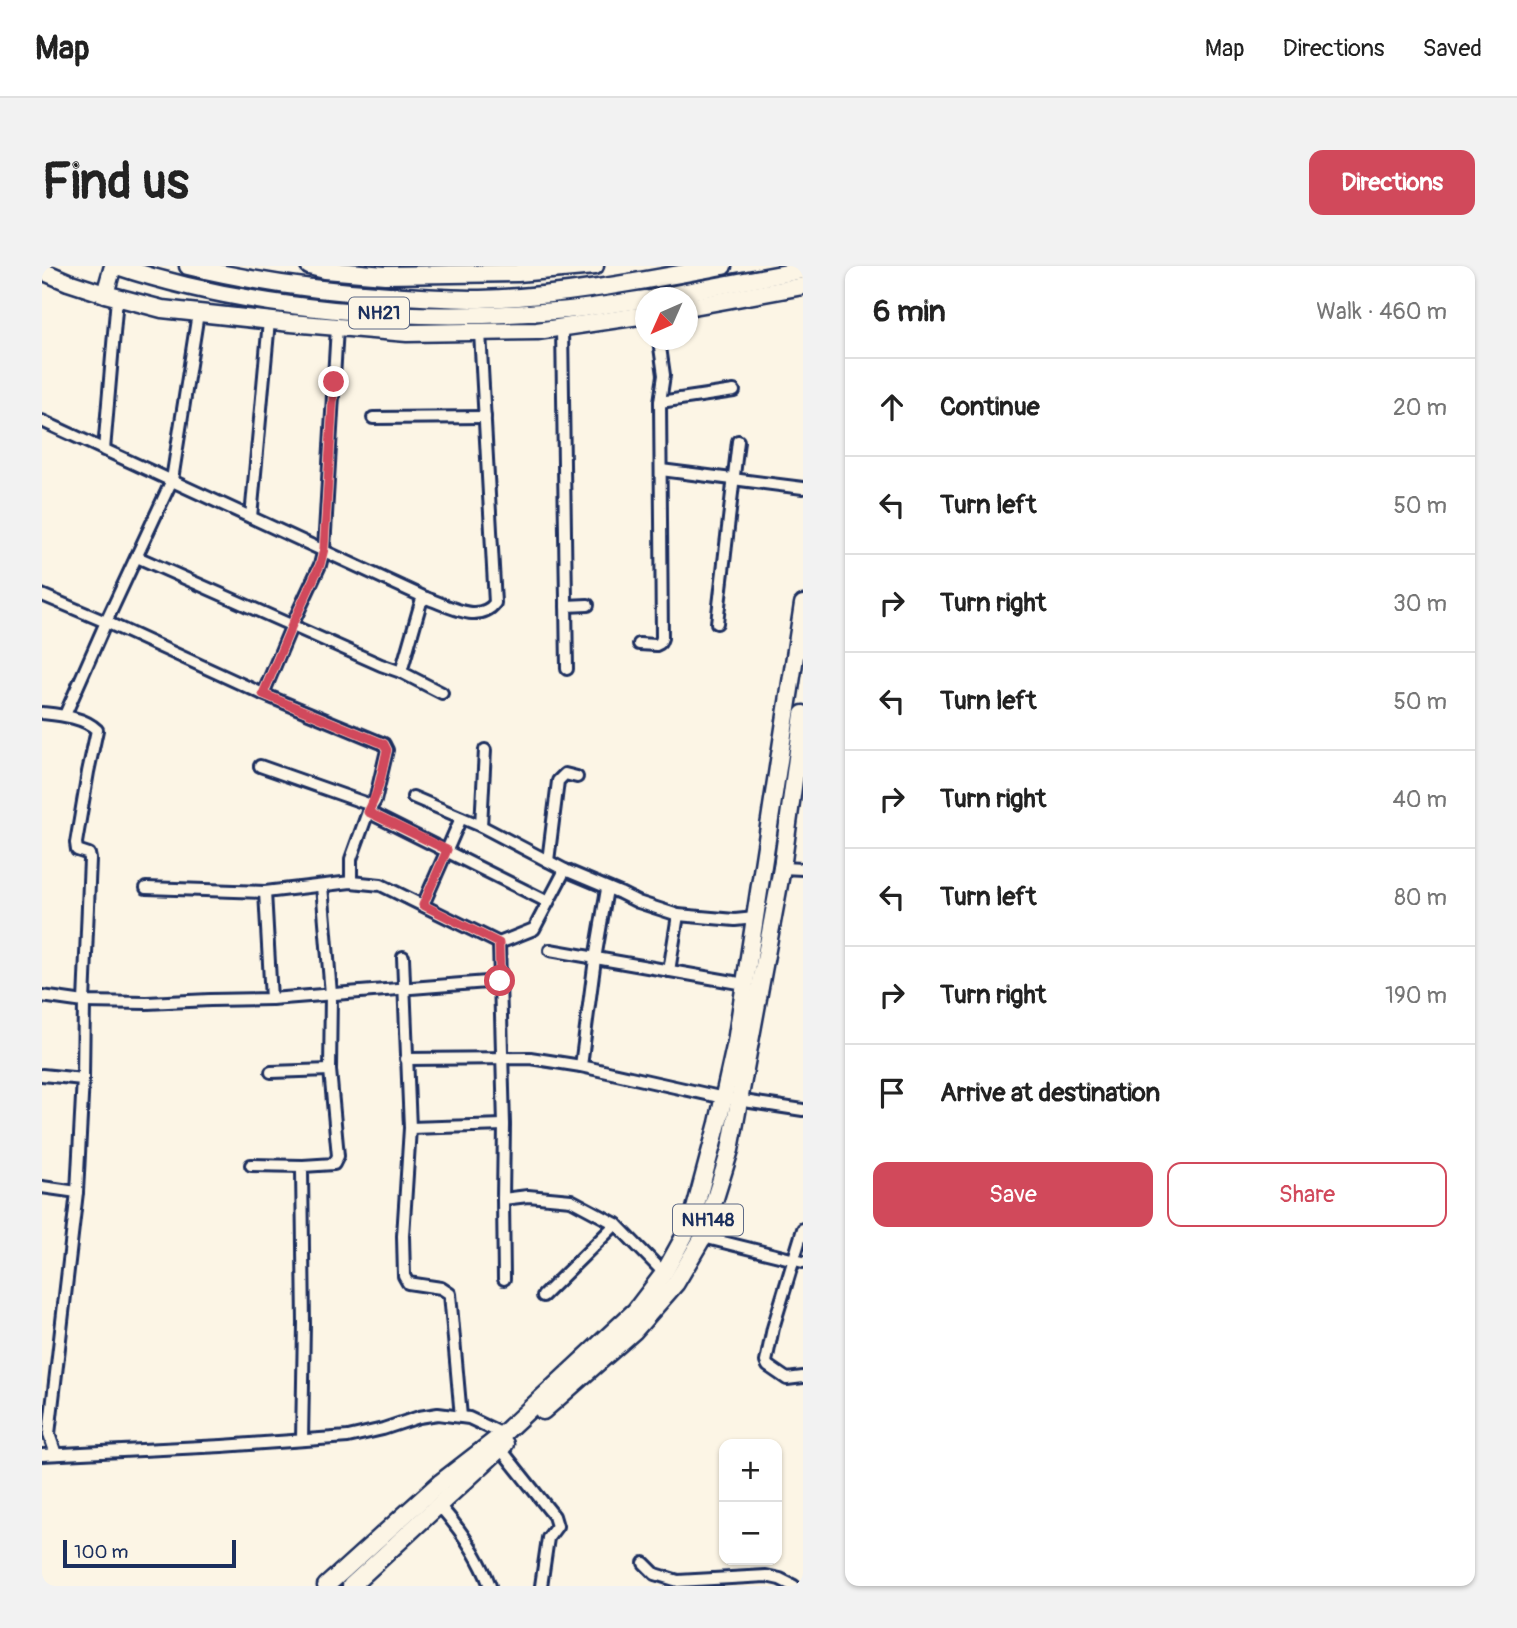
<!DOCTYPE html>
<meta charset="utf-8">
<style>
body{margin:0;font-family:Pangolin,sans-serif;background:#f2f2f2;color:#222}
.controls{position:absolute;right:21px;bottom:21px;display:grid;overflow:hidden;border-radius:14px;box-shadow:0 2px 5px #0004}
.controls button{width:63px;height:63px;display:grid;place-items:center;padding:0;border:0;border-bottom:2px solid #e0e0e0;background:#fff;color:#222;font:35px sans-serif}
.compass{position:absolute;left:593px;top:21px;width:63px;height:63px;border-radius:50%;background:#fff;box-shadow:0 2px 5px #0004;rotate:225deg}
.scale{position:absolute;left:21px;bottom:18px;width:173px;box-sizing:border-box;padding-left:7px;border:4px solid #1b2f5e;border-top:0;font-size:19px;line-height:24px;white-space:nowrap;color:#1b2f5e;-webkit-text-stroke:5px #fcf5e5;paint-order:stroke}
.stop{position:absolute;width:21px;height:21px;margin:-16px;border:5px solid #d1495b;border-radius:50%;background:#fff}
.stop.end{background:#d1495b;border-color:#fff;box-shadow:0 2px 7px #0008}
.list{margin:0;padding:0;list-style:none}
h2{display:flex;justify-content:space-between;align-items:center;height:91px;margin:0;padding:0 28px;font-size:30px}
h2 small{font-size:23px;font-weight:400;color:#767676}
.list li{display:grid;grid-template-columns:46px 1fr auto;gap:21px;align-items:center;box-sizing:border-box;height:98px;padding:0 28px;border-top:2px solid #e0e0e0}
.list b{display:block;font-size:26px;white-space:nowrap}
.list em{font-size:23px;font-style:normal;color:#767676}
.actions{display:flex;gap:14px;padding:21px 28px}
.actions a{flex:1;padding:16px 0;border:2px solid #d1495b;border-radius:14px;text-align:center;font-size:24px;color:#d1495b}
.actions .main{background:#d1495b;color:#fff}
.icon{flex:none;width:38px;height:38px;fill:none;stroke:currentColor;stroke-width:2;stroke-linecap:round;stroke-linejoin:round}
.map{position:relative;flex:none;width:761px;height:1320px;overflow:hidden;border-radius:14px}
header{display:flex;align-items:center;gap:42px;box-sizing:border-box;height:98px;padding:0 35px;background:#fff;border-bottom:2px solid #e0e0e0}
header strong{font-size:33px}
nav{display:flex;gap:38px;margin-inline-start:auto;font-size:24px}
.intro{display:flex;align-items:center;justify-content:space-between;box-sizing:border-box;height:168px;padding:0 42px}
h1{margin:0;font-size:49px}
.button{padding:18px 32px;border-radius:14px;background:#d1495b;color:#fff;font-size:24px;font-weight:700}
main{display:flex;gap:42px;padding:0 42px}
aside{flex:1;background:#fff;border-radius:14px;box-shadow:0 2px 5px #0004}
.map>svg:first-child{display:block}
.lines{fill:none;stroke-linecap:round;stroke-linejoin:round}
.minor-casing{stroke:#1b2f5e;stroke-width:16}
.highway-casing{stroke:#1b2f5e;stroke-width:21}
.minor{stroke:#fcf5e5;stroke-width:10}
.highway{stroke:#fcf5e5;stroke-width:16}
.route{stroke:#d1495b;stroke-width:9}
.labels{text-anchor:middle;dominant-baseline:central;stroke-width:5;stroke-linejoin:round;paint-order:stroke}
.shield{fill:#fcf5e5;stroke:#5e6a86;stroke-width:2}
.shield-label{font-size:19px;font-weight:bold;fill:#1b2f5e}
</style>
<header>
<strong>Map</strong>
<nav><a>Map</a><a>Directions</a><a>Saved</a></nav>
</header>
<div class="intro"><h1>Find us</h1><a class="button">Directions</a></div>
<main>
<div class="map">
<svg width="761" height="1320" viewBox="0 0 761 1320">
<rect width="100%" height="100%" fill="#fcf5e5"/>
<filter id="ink" filterUnits="userSpaceOnUse"><feTurbulence type="fractalNoise" baseFrequency=".0143" numOctaves="2"/><feDisplacementMap in="SourceGraphic" scale="14" xChannelSelector="R" yChannelSelector="G"/><feConvolveMatrix kernelMatrix="1 2 1 2 8 2 1 2 1" color-interpolation-filters="sRGB"/></filter>
<g filter="url(#ink)">
<g class="lines">
<!-- minor casing -->
<g class="minor-casing">
<g id="minor">
<path d="M295 61 282 283 278 299 250 359 221 428 342 478 345 484 333 535 326 546 309 593V616"/>
<path d="M520 62 525 403"/>
<path d="M618 136 692 125"/>
<path d="M331 152 443 151"/>
<path d="M0 155 384 332C405 339 436 359 453 337L438 66"/>
<path d="M62 184 75 32"/>
<path d="M619 204 761 222"/>
<path d="M209 251 227 55"/>
<path d="M95 291 339 399 359 406"/>
<path d="M0 329 64 356 221 428"/>
<path d="M384 332 379 336 359 406 400 427"/>
<path d="M524 340 546 339"/>
<path d="M675 357 696 175"/>
<path d="M597 378 614 379 618 377 620 372 618 136 622 109 617 74"/>
<path d="M0 447C18 449 42 451 55 464L46 506 34 577 35 584 47 588 48 593 42 736 41 812 35 926 7 1168 14 1188"/>
<path d="M23 449 64 356 130 214 156 47"/>
<path d="M218 500 329 539"/>
<path d="M371 531 439 560 523 604 578 627 596 636 636 649 693 654 713 652"/>
<path d="M326 546 506 636"/>
<path d="M439 560 443 484"/>
<path d="M506 595 516 515 523 508 535 511"/>
<path d="M740 602 761 603"/>
<path d="M104 622 223 626 309 616 339 619 457 677"/>
<path d="M223 626 229 733"/>
<path d="M381 639 419 552"/>
<path d="M508 684 703 718"/>
<path d="M361 691 368 862 361 970 362 1010 366 1017 399 1022 408 1028 419 1151"/>
<path d="M627 705 636 649"/>
<path d="M0 730 42 736 105 737 168 734 229 733 458 715"/>
<path d="M364 793 488 792 539 800 682 832 761 844"/>
<path d="M539 800 553 693 565 623"/>
<path d="M229 806 288 804"/>
<path d="M0 809 41 813"/>
<path d="M368 862 462 859"/>
<path d="M209 899 261 900"/>
<path d="M0 921 35 926"/>
<path d="M461 933 486 930 529 934 574 958 622 1007"/>
<path d="M761 963 731 1062 724 1096 726 1100 745 1113 761 1111"/>
<path d="M661 971 761 996"/>
<path d="M462 1013 461 933 462 859 457 677 492 663 523 604"/>
<path d="M501 1030 574 958"/>
<path d="M260 1174 262 1058 260 905 261 900 292 898 296 890 288 804 289 728 280 620"/>
<path d="M458 1182 512 1250 515 1260 506 1272 499 1320"/>
<path d="M0 1189 180 1180 306 1171 341 1163 377 1151 396 1148 427 1152 461 1168"/>
<path d="M397 1239C418 1263 437 1290 448 1320"/>
<path d="M602 1297 613 1308 636 1315 724 1310 738 1313 752 1320"/>
</g>
</g>
<!-- highway casing -->
<g class="highway-casing">
<g id="highway">
<path d="M75 0C210 45 371 57 513 45 543 43 574 37 604 33"/>
<path d="M146 0C212 16 279 25 347 29 377 31 408 33 438 33 519 31 601 15 681 0"/>
<path d="M267 0 283 4 343 9 476 7 553 0"/>
<path d="M0 5 26 16 63 28 120 43 249 57 365 67 495 65 604 49"/>
<path d="M63 28 71 0"/>
<path d="M611 32 761 4"/>
<path d="M646 41 761 20"/>
<path d="M501 1145 592 1065 634 1017 661 971 688 884 740 602 761 448"/>
<path d="M284 1320 399 1216 461 1168 593 1045 622 1007 649 958 676 857 694 776 761 338"/>
<path d="M309 1320 463 1178"/>
</g>
</g>
<!-- minor -->
<use href="#minor" class="minor"/>
<!-- highway -->
<use href="#highway" class="highway"/>
</g>
</g>
<g class="lines" filter="url(#ink)">
<!-- route -->
<path class="route" d="M292 116 282 283 278 299 250 359 221 428 342 478 345 484C340 505 337 527 326 546L405 584 381 639 457 677 458 715"/>
</g>
<g class="labels">
<!-- shield labels -->
<g class="shield">
<rect x="307" y="31.5" width="60" height="31" rx="5"/>
<rect x="631" y="938.5" width="70" height="31" rx="5"/>
</g>
<g class="shield-label">
<text x="337" y="47">NH21</text>
<text x="666" y="954">NH148</text>
</g>
</g>
</svg>
<div class="controls">
<button>+</button>
<button>−</button>
</div>
<svg class="compass" viewBox="-18 -18 36 36"><path d="M0-13l5 13h-10z" fill="#e53935"/><path d="M0 13l5-13h-10z" fill="#767676"/></svg>
<div class="scale">100 m</div>
<div class="stop" style="left:458px;top:715px"></div>
<div class="stop end" style="left:292px;top:116px"></div>
</div>
<aside>
<h2>6 min<small>Walk · 460 m</small></h2>
<ul class="list">
<li><svg class="icon" aria-label="ahead" viewBox="0 0 24 24"><path d="M12 20V5M6 11l6-6 6 6"/></svg><div><b>Continue</b></div><em>20 m</em></li>
<li><svg class="icon" aria-label="left" viewBox="0 0 24 24"><path d="M17 20v-9H6M10 6l-5 5 5 5"/></svg><div><b>Turn left</b></div><em>50 m</em></li>
<li><svg class="icon" aria-label="right" viewBox="0 0 24 24"><path d="M7 20v-9h11M14 6l5 5-5 5"/></svg><div><b>Turn right</b></div><em>30 m</em></li>
<li><svg class="icon" aria-label="left" viewBox="0 0 24 24"><path d="M17 20v-9H6M10 6l-5 5 5 5"/></svg><div><b>Turn left</b></div><em>50 m</em></li>
<li><svg class="icon" aria-label="right" viewBox="0 0 24 24"><path d="M7 20v-9h11M14 6l5 5-5 5"/></svg><div><b>Turn right</b></div><em>40 m</em></li>
<li><svg class="icon" aria-label="left" viewBox="0 0 24 24"><path d="M17 20v-9H6M10 6l-5 5 5 5"/></svg><div><b>Turn left</b></div><em>80 m</em></li>
<li><svg class="icon" aria-label="right" viewBox="0 0 24 24"><path d="M7 20v-9h11M14 6l5 5-5 5"/></svg><div><b>Turn right</b></div><em>190 m</em></li>
<li><svg class="icon" aria-label="arrive" viewBox="0 0 24 24"><path d="M6 21V4h12l-3 4 3 4H6"/></svg><div><b>Arrive at destination</b></div></li>
</ul>
<div class="actions"><a class="main">Save</a><a>Share</a></div>
</aside>
</main>
